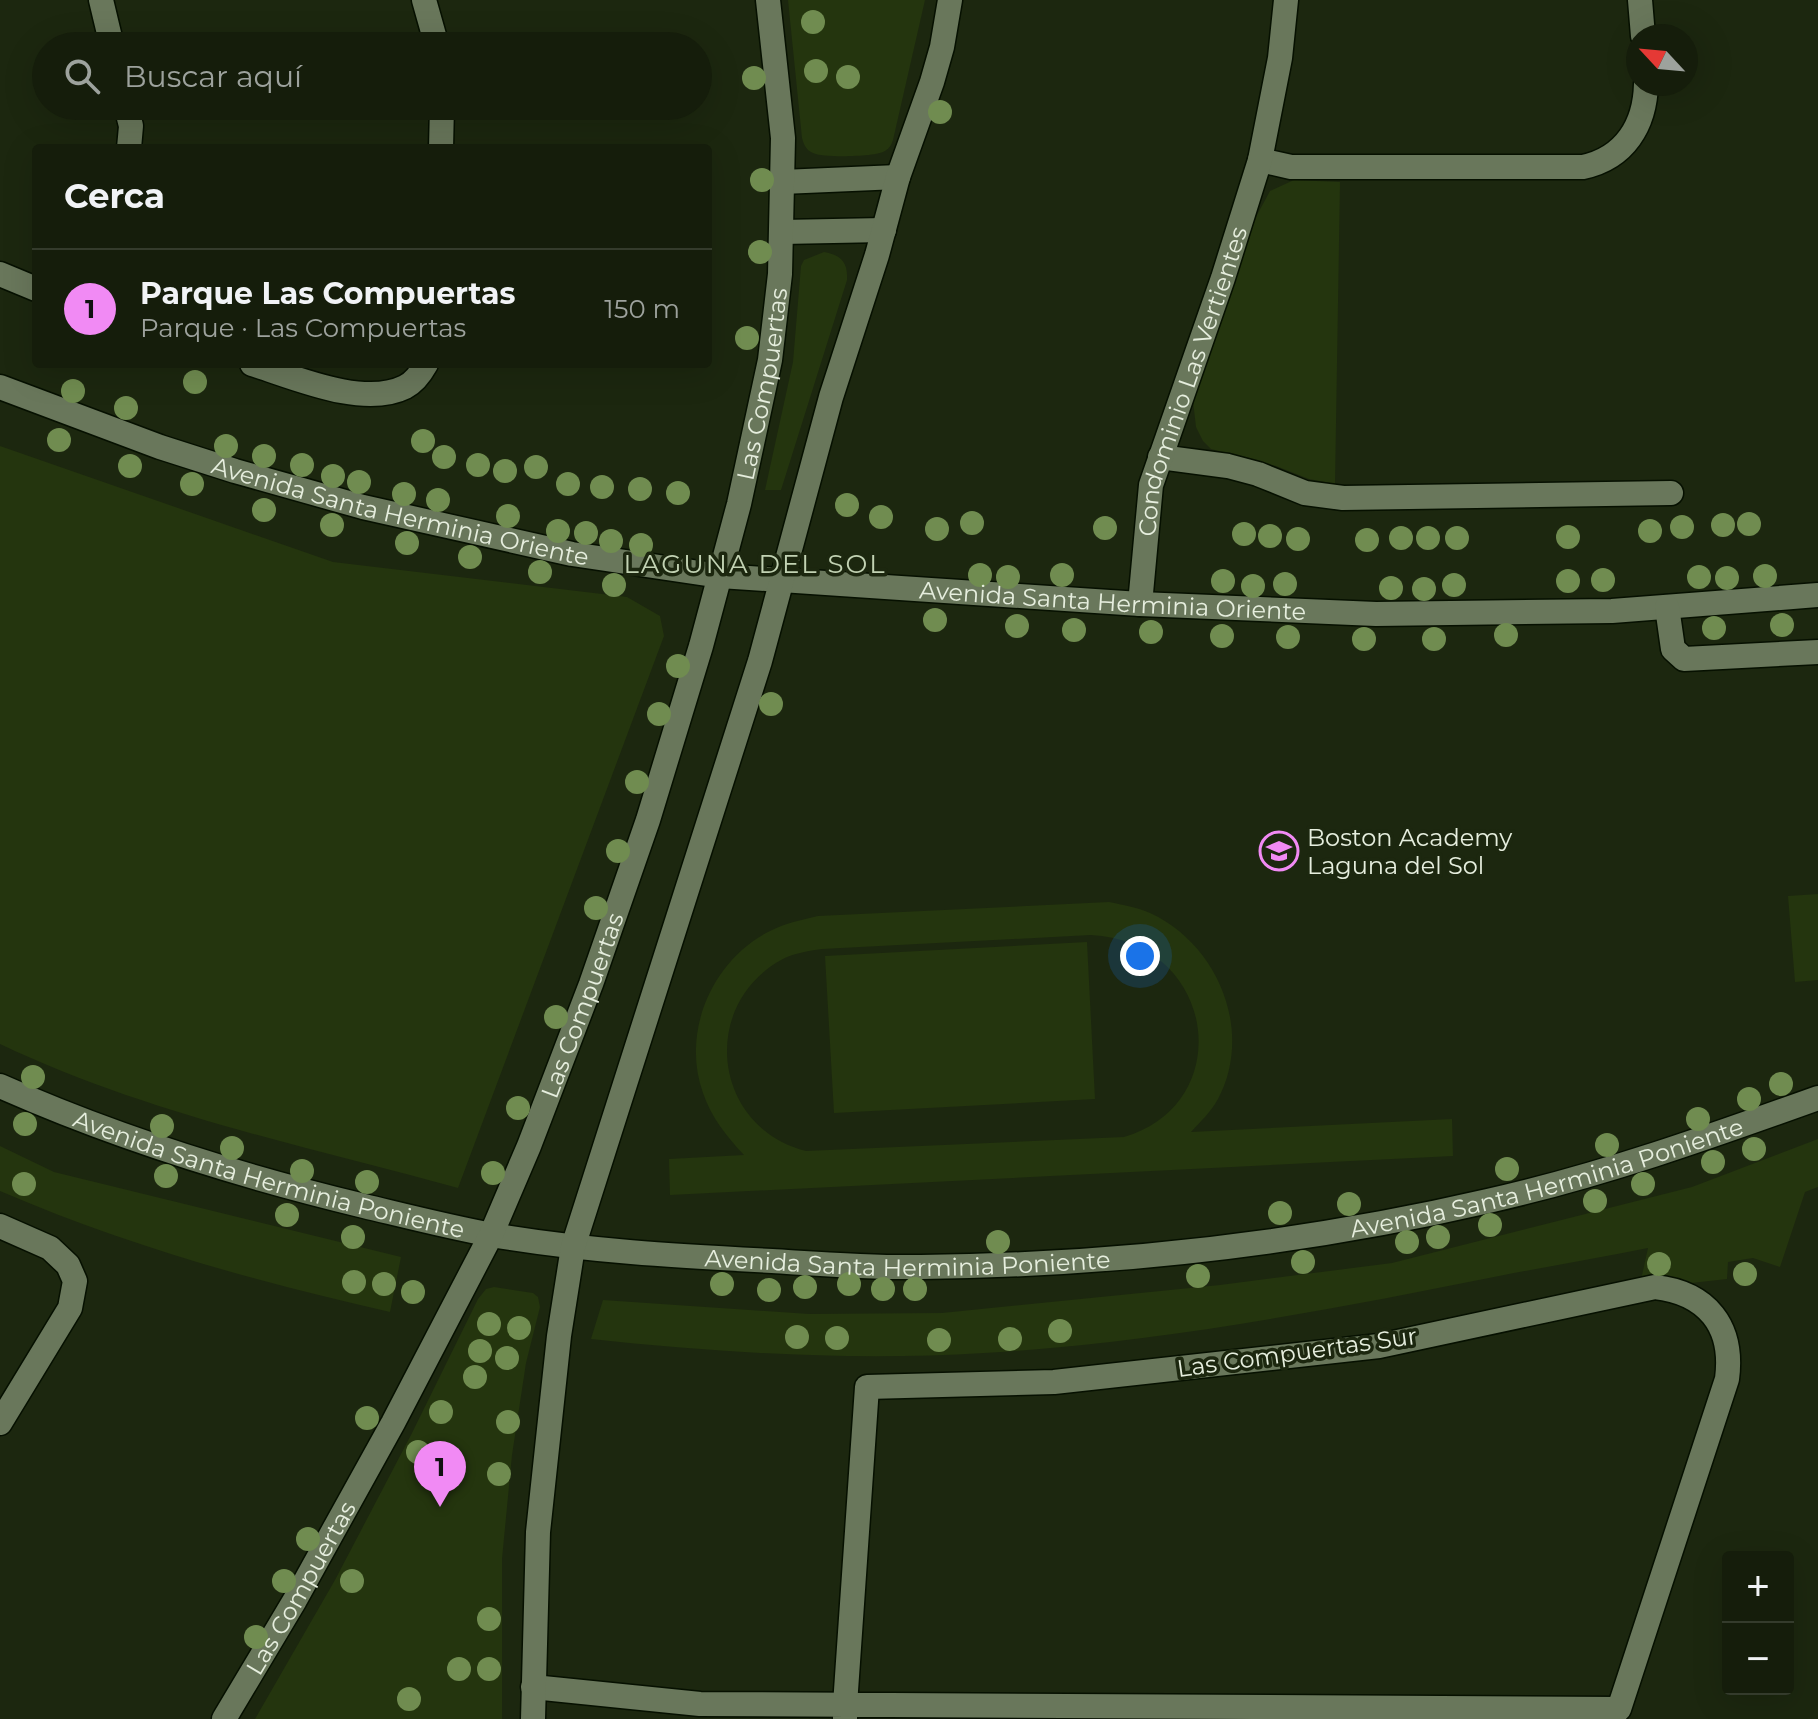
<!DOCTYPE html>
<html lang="es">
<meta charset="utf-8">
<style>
body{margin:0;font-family:Montserrat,sans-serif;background:#222a19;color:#f1f3f6}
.controls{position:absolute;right:24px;bottom:24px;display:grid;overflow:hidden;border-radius:8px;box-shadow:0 8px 32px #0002}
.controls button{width:72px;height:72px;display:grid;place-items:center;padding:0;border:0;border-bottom:2px solid #343b2c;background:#151d0b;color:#f1f3f6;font:40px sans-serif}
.compass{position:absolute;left:1626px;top:24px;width:72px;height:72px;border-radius:50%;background:#151d0b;box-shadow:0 8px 32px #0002;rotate:296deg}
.you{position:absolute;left:1140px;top:956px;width:28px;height:28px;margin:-20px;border:6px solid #fff;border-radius:50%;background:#1a73e8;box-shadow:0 0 0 12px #1a73e833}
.badge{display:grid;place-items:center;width:52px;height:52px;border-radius:50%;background:#f18af4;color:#111;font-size:26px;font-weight:700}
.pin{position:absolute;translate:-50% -66px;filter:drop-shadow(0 2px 4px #0008)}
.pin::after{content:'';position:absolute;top:42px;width:28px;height:24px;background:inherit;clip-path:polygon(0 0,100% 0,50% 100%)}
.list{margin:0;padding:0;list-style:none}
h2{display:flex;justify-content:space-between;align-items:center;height:104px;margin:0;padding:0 32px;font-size:34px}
h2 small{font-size:26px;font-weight:400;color:#9da29d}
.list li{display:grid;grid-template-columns:52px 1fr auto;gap:24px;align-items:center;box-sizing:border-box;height:120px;padding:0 32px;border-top:2px solid #343b2c}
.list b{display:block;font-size:30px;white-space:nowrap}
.list p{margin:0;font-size:26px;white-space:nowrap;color:#9da29d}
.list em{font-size:26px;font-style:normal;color:#9da29d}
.icon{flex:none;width:44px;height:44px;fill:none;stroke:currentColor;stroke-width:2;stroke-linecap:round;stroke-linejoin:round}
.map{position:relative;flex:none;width:1818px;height:1719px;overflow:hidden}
.search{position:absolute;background:#151d0b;box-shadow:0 8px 32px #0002;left:32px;top:32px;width:680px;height:88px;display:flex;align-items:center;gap:20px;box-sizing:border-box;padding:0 28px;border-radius:44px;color:#9da29d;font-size:30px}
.panel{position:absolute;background:#151d0b;box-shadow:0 8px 32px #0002;left:32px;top:144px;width:680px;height:224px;border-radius:8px}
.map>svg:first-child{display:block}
.green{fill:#24350e;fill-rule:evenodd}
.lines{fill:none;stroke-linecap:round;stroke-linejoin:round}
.minor-casing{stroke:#061000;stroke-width:27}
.minor{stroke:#69775b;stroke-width:24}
.tree{fill:#708c50}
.labels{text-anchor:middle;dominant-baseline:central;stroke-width:7;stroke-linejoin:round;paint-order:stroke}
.street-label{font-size:24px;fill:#e6eede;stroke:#1c270f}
.poi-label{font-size:24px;fill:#e6eede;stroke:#1c270f;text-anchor:start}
.neighbourhood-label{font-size:26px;letter-spacing:2px;fill:#c2d2b3;stroke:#1c270f}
</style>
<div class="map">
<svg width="1818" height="1719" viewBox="0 0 1818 1719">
<rect width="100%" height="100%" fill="#1c270f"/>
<!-- green -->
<g class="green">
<path d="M788 0H925L893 140C891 145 890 148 885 151 876 157 823 158 813 153 806 150 804 145 802 138Z"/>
<path d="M1294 180 1340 182 1335 484 1309 479 1276 466 1211 449 1203 441 1196 427 1193 401 1196 370 1257 215 1270 191Z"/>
<path d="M824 252C841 255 848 262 847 280L781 490H765L793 362 801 266 804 260Z"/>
<path d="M0 446 333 562 627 597 660 616 664 636 458 1188C304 1146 145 1113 0 1044Z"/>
<path d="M1818 894V980L1795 982 1788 896Z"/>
<path d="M1109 902C1123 905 1137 907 1150 913 1218 944 1254 1031 1218 1099 1211 1112 1200 1122 1191 1132L1452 1119 1453 1156 670 1195 669 1159 744 1155C727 1137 711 1117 703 1093 681 1032 712 960 770 931 786 923 801 920 818 916ZM1091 935C1217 942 1238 1104 1124 1137L806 1151C714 1128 698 1007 781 960 794 953 808 951 822 949Z"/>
<path d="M1087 942 1095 1099 834 1113 825 956Z"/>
<path d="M1818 1139V1187L1805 1192 1780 1267 1753 1258 1728 1262 1727 1279 1682 1284 1641 1280 1648 1248C1599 1258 1549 1266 1499 1276 1329 1310 1158 1343 984 1353 852 1361 722 1353 591 1339L603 1300 809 1314 942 1313 1220 1285 1392 1263 1692 1187Z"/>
<path d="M0 1146 54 1172 401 1257 390 1312C257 1282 125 1245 0 1191Z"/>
<path d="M494 1287 533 1293 538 1297 540 1307 526 1363 512 1455 502 1559V1719H255L335 1580 411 1435 478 1299 486 1289Z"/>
</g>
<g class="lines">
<!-- minor casing -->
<g class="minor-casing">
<g id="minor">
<path d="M101 0 112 46"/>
<path d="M424 0 437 46"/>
<path d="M1640 0 1643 36"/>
<path d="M126 106 131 126 129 148"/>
<path d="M441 148 442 106"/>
<path d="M1260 160 1291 167H1583C1625 158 1645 125 1646 84"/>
<path d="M782 182 898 177"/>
<path d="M782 232 884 230"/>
<path d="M0 274 36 289"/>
<path d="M252 364C294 377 363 408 405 387 415 382 421 373 426 364"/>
<path id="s1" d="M0 387 160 447 235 471 363 507 572 554 720 576 1140 604 1376 614 1612 611 1818 595"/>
<path d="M1160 457 1228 466 1258 474 1305 493 1343 498 1671 493"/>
<path id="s2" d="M1140 604 1151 485 1223 278 1260 160 1280 58 1286 0"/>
<path d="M1667 607 1673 649 1684 659 1818 652"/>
<path id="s3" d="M0 1086C117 1138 240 1176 364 1206 406 1216 449 1227 492 1235 585 1251 678 1256 772 1261 821 1264 872 1268 921 1267 1112 1265 1302 1244 1488 1201 1600 1176 1709 1137 1818 1098"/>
<path d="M0 1226 50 1248 68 1265 75 1281 70 1308 0 1423"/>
<path d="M533 1687 700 1704 1619 1709 1727 1379C1734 1326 1707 1293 1655 1287L1379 1346 1054 1382 867 1387 845 1705V1719"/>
<path id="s4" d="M224 1719 295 1600 393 1423 491 1235 529 1146 591 984 648 820 701 646 739 504 770 360 780 274 783 138 768 0"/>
<path d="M533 1719 538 1532 559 1336 573 1247 760 661 831 397 877 255 898 177 932 82 942 47 950 0"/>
</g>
</g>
<!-- minor -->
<use href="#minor" class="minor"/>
</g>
<!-- trees -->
<g class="tree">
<circle cx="813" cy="22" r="12"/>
<circle cx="816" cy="71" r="12"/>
<circle cx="848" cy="77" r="12"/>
<circle cx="754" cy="78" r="12"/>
<circle cx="940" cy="112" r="12"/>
<circle cx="762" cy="180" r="12"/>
<circle cx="760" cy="252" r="12"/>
<circle cx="747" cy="338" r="12"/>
<circle cx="195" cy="382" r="12"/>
<circle cx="73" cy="391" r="12"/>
<circle cx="126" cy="408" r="12"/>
<circle cx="59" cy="440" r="12"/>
<circle cx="423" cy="441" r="12"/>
<circle cx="226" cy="446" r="12"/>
<circle cx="264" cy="456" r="12"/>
<circle cx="444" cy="457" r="12"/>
<circle cx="302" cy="465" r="12"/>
<circle cx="478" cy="465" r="12"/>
<circle cx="130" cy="466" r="12"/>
<circle cx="536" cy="467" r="12"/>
<circle cx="505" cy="471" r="12"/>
<circle cx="333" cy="476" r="12"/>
<circle cx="359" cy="482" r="12"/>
<circle cx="192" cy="484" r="12"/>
<circle cx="568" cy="484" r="12"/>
<circle cx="602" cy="487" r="12"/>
<circle cx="640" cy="489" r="12"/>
<circle cx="678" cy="493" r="12"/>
<circle cx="404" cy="494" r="12"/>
<circle cx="438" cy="500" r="12"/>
<circle cx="847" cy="505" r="12"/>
<circle cx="264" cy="510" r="12"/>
<circle cx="508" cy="516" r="12"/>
<circle cx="881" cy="517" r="12"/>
<circle cx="972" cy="523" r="12"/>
<circle cx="1749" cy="524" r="12"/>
<circle cx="332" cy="525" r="12"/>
<circle cx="1723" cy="525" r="12"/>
<circle cx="1682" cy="527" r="12"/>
<circle cx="1105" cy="528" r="12"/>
<circle cx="937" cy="529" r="12"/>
<circle cx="558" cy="531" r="12"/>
<circle cx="1650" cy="531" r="12"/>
<circle cx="586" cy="533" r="12"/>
<circle cx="1244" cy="534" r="12"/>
<circle cx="1270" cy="536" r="12"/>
<circle cx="1568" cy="537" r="12"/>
<circle cx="1401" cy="538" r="12"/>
<circle cx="1428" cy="538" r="12"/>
<circle cx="1457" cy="538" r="12"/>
<circle cx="1298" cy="539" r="12"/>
<circle cx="1367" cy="540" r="12"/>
<circle cx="611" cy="541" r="12"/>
<circle cx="407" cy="543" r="12"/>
<circle cx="641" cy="545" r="12"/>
<circle cx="470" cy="557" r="12"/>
<circle cx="540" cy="572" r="12"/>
<circle cx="980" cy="575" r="12"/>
<circle cx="1062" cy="575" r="12"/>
<circle cx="1765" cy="576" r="12"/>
<circle cx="1008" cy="577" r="12"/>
<circle cx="1699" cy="577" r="12"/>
<circle cx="1727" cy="578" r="12"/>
<circle cx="1603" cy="580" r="12"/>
<circle cx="1223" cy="581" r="12"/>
<circle cx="1568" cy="581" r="12"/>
<circle cx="1285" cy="584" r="12"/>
<circle cx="614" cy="585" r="12"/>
<circle cx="1454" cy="585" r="12"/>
<circle cx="1253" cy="586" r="12"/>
<circle cx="1391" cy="588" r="12"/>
<circle cx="1424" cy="589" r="12"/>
<circle cx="935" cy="620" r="12"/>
<circle cx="1782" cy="625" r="12"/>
<circle cx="1017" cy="626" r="12"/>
<circle cx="1714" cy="628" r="12"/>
<circle cx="1074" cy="630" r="12"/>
<circle cx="1151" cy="632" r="12"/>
<circle cx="1506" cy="635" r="12"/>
<circle cx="1222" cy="636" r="12"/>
<circle cx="1288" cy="637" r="12"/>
<circle cx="1364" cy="639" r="12"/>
<circle cx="1434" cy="639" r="12"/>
<circle cx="678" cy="666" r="12"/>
<circle cx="771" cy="704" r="12"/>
<circle cx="659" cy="714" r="12"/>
<circle cx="637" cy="782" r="12"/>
<circle cx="618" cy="851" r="12"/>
<circle cx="596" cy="908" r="12"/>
<circle cx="556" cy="1017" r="12"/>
<circle cx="33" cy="1077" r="12"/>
<circle cx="1781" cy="1084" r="12"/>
<circle cx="1749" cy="1099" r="12"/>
<circle cx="518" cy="1108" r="12"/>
<circle cx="1698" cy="1119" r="12"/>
<circle cx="25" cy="1124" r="12"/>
<circle cx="162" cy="1126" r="12"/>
<circle cx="1607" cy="1145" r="12"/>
<circle cx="232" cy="1148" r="12"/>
<circle cx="1754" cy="1149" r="12"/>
<circle cx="1713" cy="1162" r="12"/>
<circle cx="1507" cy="1169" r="12"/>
<circle cx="302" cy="1171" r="12"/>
<circle cx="493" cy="1173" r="12"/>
<circle cx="166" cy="1176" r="12"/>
<circle cx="367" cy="1182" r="12"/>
<circle cx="24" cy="1184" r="12"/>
<circle cx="1643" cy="1184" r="12"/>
<circle cx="1595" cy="1201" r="12"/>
<circle cx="1349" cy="1204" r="12"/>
<circle cx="1280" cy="1213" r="12"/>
<circle cx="287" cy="1215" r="12"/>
<circle cx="1490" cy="1225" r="12"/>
<circle cx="353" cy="1237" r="12"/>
<circle cx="1438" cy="1237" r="12"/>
<circle cx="998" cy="1242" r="12"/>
<circle cx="1407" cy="1242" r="12"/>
<circle cx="1303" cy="1262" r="12"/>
<circle cx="1659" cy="1264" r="12"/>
<circle cx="1745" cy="1274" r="12"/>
<circle cx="1198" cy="1276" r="12"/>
<circle cx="354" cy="1282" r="12"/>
<circle cx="384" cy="1284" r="12"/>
<circle cx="722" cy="1284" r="12"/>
<circle cx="849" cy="1284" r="12"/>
<circle cx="805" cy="1287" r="12"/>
<circle cx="883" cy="1289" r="12"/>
<circle cx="915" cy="1289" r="12"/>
<circle cx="769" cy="1290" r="12"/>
<circle cx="413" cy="1292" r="12"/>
<circle cx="489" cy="1324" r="12"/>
<circle cx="519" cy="1328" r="12"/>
<circle cx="1060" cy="1331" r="12"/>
<circle cx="797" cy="1337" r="12"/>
<circle cx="837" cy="1338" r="12"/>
<circle cx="1010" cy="1339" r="12"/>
<circle cx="939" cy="1340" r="12"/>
<circle cx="480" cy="1351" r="12"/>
<circle cx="507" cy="1358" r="12"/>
<circle cx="475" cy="1377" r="12"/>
<circle cx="441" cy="1412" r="12"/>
<circle cx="367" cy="1418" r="12"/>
<circle cx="508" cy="1422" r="12"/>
<circle cx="418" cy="1452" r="12"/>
<circle cx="499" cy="1474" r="12"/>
<circle cx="308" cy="1539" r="12"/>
<circle cx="284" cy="1581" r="12"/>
<circle cx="352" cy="1581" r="12"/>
<circle cx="489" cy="1619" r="12"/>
<circle cx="256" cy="1637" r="12"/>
<circle cx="459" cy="1669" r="12"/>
<circle cx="489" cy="1669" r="12"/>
<circle cx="409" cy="1699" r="12"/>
</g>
<!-- icons -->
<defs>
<g id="school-ring" transform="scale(2)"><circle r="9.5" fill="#1c270f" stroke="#f18af4" stroke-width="1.5"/><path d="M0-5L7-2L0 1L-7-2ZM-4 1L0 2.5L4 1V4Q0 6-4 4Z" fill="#f18af4"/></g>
</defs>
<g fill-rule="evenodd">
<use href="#school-ring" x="1279" y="851"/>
</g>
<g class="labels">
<!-- street labels -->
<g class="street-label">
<text stroke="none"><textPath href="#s2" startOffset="230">Condominio Las Vertientes</textPath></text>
<text stroke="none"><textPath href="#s4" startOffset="1448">Las Compuertas</textPath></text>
<text stroke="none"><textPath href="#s1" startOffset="420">Avenida Santa Herminia Oriente</textPath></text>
<text stroke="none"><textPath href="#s1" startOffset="1140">Avenida Santa Herminia Oriente</textPath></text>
<text stroke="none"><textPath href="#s4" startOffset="800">Las Compuertas</textPath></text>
<text stroke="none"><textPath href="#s3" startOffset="284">Avenida Santa Herminia Poniente</textPath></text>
<text stroke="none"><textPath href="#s3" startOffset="1580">Avenida Santa Herminia Poniente</textPath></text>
<text stroke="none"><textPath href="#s3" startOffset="932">Avenida Santa Herminia Poniente</textPath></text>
<text transform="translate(1297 1352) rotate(-8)">Las Compuertas Sur</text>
<text stroke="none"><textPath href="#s4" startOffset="152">Las Compuertas</textPath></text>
</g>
<!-- poi labels -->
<g class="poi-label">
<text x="1307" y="837">Boston Academy<tspan x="1307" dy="28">Laguna del Sol</tspan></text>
</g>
<!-- neighbourhood labels -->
<g class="neighbourhood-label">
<text x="755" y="564">LAGUNA DEL SOL</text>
</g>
</g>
</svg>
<div class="controls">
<button>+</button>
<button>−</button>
</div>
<svg class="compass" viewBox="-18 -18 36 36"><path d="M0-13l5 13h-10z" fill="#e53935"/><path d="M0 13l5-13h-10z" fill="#9da29d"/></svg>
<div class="you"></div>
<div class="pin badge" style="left:440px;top:1507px">1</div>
<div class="search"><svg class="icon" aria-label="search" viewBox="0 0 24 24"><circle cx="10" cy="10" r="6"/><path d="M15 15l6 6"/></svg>Buscar aquí</div>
<section class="panel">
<h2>Cerca<small></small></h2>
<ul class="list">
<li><span class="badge">1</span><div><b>Parque Las Compuertas</b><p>Parque · Las Compuertas</p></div><em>150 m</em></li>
</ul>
</section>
</div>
